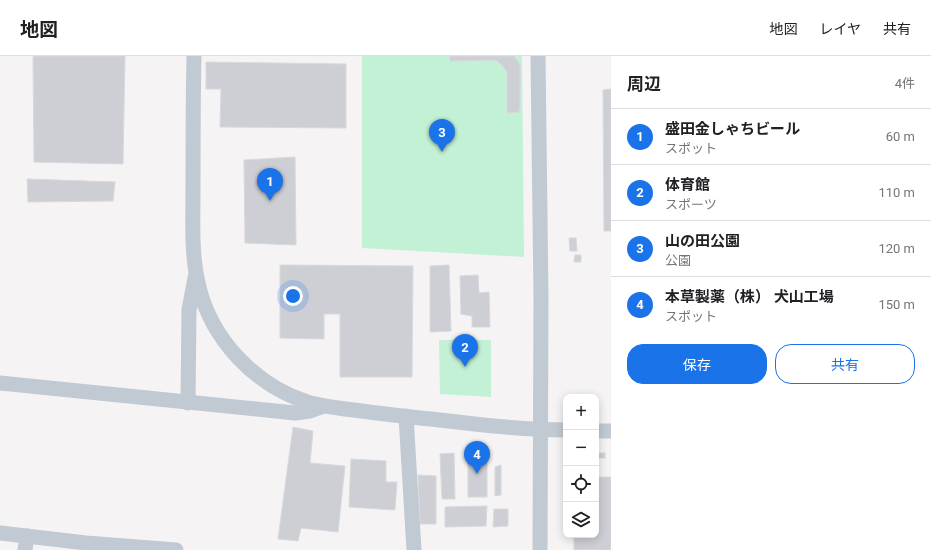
<!DOCTYPE html>
<html lang="ja">
<meta charset="utf-8">
<style>
body{margin:0;font-family:Roboto,"Noto Sans JP",sans-serif;background:#f6f6f6;color:#202124}
.controls{position:absolute;right:12px;bottom:12px;display:grid;overflow:hidden;border-radius:8px;box-shadow:0 2px 10px #0003}
.controls button{width:36px;height:36px;display:grid;place-items:center;padding:0;border:0;border-bottom:1px solid #e0e0e0;background:#fff;color:#202124;font:20px sans-serif}
.you{position:absolute;left:293px;top:240px;width:14px;height:14px;margin:-10px;border:3px solid #fff;border-radius:50%;background:#1a73e8;box-shadow:0 0 0 6px #1a73e833}
.badge{display:grid;place-items:center;width:26px;height:26px;border-radius:50%;background:#1a73e8;color:#fff;font-size:13px;font-weight:700}
.pin{position:absolute;translate:-50% -33px;filter:drop-shadow(0 1px 2px #0008)}
.pin::after{content:'';position:absolute;top:21px;width:14px;height:12px;background:inherit;clip-path:polygon(0 0,100% 0,50% 100%)}
.list{margin:0;padding:0;list-style:none}
h2{display:flex;justify-content:space-between;align-items:center;height:52px;margin:0;padding:0 16px;font-size:17px}
h2 small{font-size:13px;font-weight:400;color:#757577}
.list li{display:grid;grid-template-columns:26px 1fr auto;gap:12px;align-items:center;box-sizing:border-box;height:56px;padding:0 16px;border-top:1px solid #e0e0e0}
.list b{display:block;font-size:15px;white-space:nowrap}
.list p{margin:0;font-size:13px;white-space:nowrap;color:#757577}
.list em{font-size:13px;font-style:normal;color:#757577}
.actions{display:flex;gap:8px;padding:12px 16px}
.actions a{flex:1;padding:9px 0;border:1px solid #1a73e8;border-radius:16px;text-align:center;font-size:14px;color:#1a73e8}
.actions .main{background:#1a73e8;color:#fff}
.icon{flex:none;width:22px;height:22px;fill:none;stroke:currentColor;stroke-width:2;stroke-linecap:round;stroke-linejoin:round}
.map{position:relative;flex:none;width:611px;height:494px;overflow:hidden}
header{display:flex;align-items:center;gap:24px;box-sizing:border-box;height:56px;padding:0 20px;background:#fff;border-bottom:1px solid #e0e0e0}
header strong{font-size:19px}
nav{display:flex;gap:22px;margin-inline-start:auto;font-size:14px}
main{display:flex}
aside{flex:1;background:#fff}
.map>svg:first-child{display:block}
.green{fill:#c3f1d5}
.building{fill:#cdcfd5;stroke:#d7d9de}
.lines{fill:none;stroke-linecap:round;stroke-linejoin:round}
.minor{stroke:#c1cad2;stroke-width:15}
</style>
<header>
<strong>地図</strong>
<nav><a>地図</a><a>レイヤ</a><a>共有</a></nav>
</header>
<main>
<div class="map">
<svg width="611" height="494" viewBox="0 0 611 494">
<rect width="100%" height="100%" fill="#f5f3f3"/>
<!-- green -->
<g class="green">
<path d="M362 0H522L524 201 362 192Z"/>
<path d="M439 284H491V341L440 338Z"/>
</g>
<!-- building -->
<g class="building">
<path d="M33 0H125L123 108 34 106Z"/>
<path d="M450 0H514L520 8V52L519 53V56L507 57V16L502 9 496 4 450 5Z"/>
<path d="M206 6 346 8V72L220 71 221 33H206Z"/>
<path d="M611 33V175H604L603 34Z"/>
<path d="M295 101 296 189 245 187 244 104Z"/>
<path d="M27 123 115 126 113 145 28 146Z"/>
<path d="M569 182H576L577 195H570Z"/>
<path d="M575 199H581V206H574Z"/>
<path d="M280 209 413 210 412 321H340V258H324V283L280 282Z"/>
<path d="M449 209 451 275 430 276V210Z"/>
<path d="M478 219 479 237 489 236 490 271H472V260L461 258 460 220Z"/>
<path d="M293 371 313 375 310 407 345 410 338 476 301 472 298 485 278 483Z"/>
<rect x="468" y="395" width="19" height="46"/>
<path d="M454 397 455 443H442L440 398Z"/>
<rect x="596" y="397" width="9" height="5"/>
<path d="M351 403 386 405V426H397L395 454 349 451Z"/>
<path d="M501 409V439L495 440V411Z"/>
<path d="M418 419 436 420V468H420Z"/>
<path d="M596 421H611V494H574V479H596Z"/>
<path d="M487 450 486 470 445 471V451Z"/>
<path d="M494 453H508V470L493 471Z"/>
</g>
<g class="lines">
<!-- minor -->
<g class="minor">
<path d="M194 0C193 45 193 90 193 135 193 167 191 200 199 231 212 284 255 329 307 346 325 351 344 353 362 355 385 358 408 361 431 363 476 368 521 374 566 374"/>
<path d="M538 0 541 242 540 494"/>
<path d="M0 327 295 357 310 355 324 350"/>
<path d="M188 347 189 254 195 222"/>
<path d="M406 360 414 494"/>
<path d="M596 375H611"/>
<path d="M0 477 86 487 176 494"/>
<path d="M25 494 27 480"/>
</g>
</g>
</svg>
<div class="controls">
<button>+</button>
<button>−</button>
<button><svg class="icon" aria-label="locate" viewBox="0 0 24 24"><circle cx="12" cy="12" r="6"/><path d="M12 2v4M12 18v4M2 12h4M18 12h4"/></svg></button>
<button><svg class="icon" aria-label="layers" viewBox="0 0 24 24"><path d="M12 4l9 5-9 5-9-5zM3 14l9 5 9-5"/></svg></button>
</div>
<div class="you"></div>
<div class="pin badge" style="left:270px;top:145px">1</div>
<div class="pin badge" style="left:465px;top:311px">2</div>
<div class="pin badge" style="left:442px;top:96px">3</div>
<div class="pin badge" style="left:477px;top:418px">4</div>
</div>
<aside>
<h2>周辺<small>4件</small></h2>
<ul class="list">
<li><span class="badge">1</span><div><b>盛田金しゃちビール</b><p>スポット</p></div><em>60 m</em></li>
<li><span class="badge">2</span><div><b>体育館</b><p>スポーツ</p></div><em>110 m</em></li>
<li><span class="badge">3</span><div><b>山の田公園</b><p>公園</p></div><em>120 m</em></li>
<li><span class="badge">4</span><div><b>本草製薬（株） 犬山工場</b><p>スポット</p></div><em>150 m</em></li>
</ul>
<div class="actions"><a class="main">保存</a><a>共有</a></div>
</aside>
</main>
